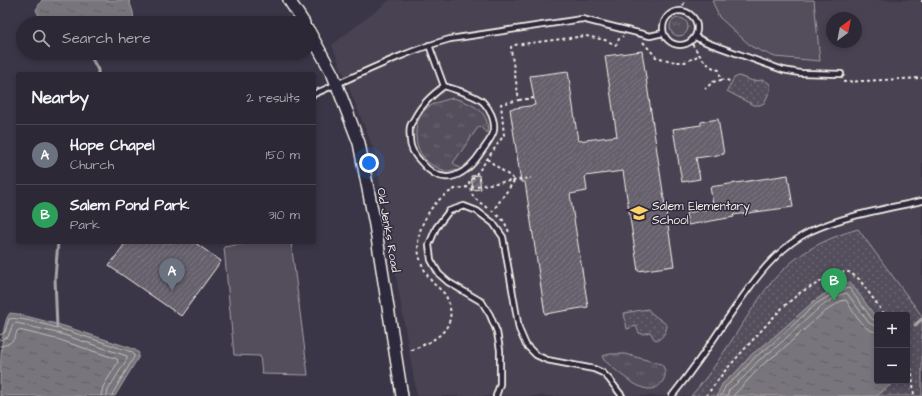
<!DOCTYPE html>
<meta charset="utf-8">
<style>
body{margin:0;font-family:"Architects Daughter",sans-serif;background:#383441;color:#f1f3f6}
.controls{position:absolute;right:12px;bottom:12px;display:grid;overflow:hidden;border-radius:4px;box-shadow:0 2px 6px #0003}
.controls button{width:36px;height:36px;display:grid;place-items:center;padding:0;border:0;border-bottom:1px solid #484450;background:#2c2835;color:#f1f3f6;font:20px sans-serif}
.compass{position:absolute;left:826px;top:12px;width:36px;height:36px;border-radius:50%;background:#2c2835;box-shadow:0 2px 6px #0003;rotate:32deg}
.you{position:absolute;left:369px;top:163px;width:14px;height:14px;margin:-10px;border:3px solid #fff;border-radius:50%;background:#1a73e8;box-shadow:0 0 0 6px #1a73e833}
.badge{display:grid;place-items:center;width:26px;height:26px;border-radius:50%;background:#ffd166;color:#fff;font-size:13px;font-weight:700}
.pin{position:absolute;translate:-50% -33px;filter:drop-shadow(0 1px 2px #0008)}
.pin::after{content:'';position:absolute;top:21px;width:14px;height:12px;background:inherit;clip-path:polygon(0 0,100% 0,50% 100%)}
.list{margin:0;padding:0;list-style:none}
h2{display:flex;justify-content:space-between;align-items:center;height:52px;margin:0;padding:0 16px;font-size:17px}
h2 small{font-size:13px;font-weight:400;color:#a6a6ad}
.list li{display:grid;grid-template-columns:26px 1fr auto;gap:12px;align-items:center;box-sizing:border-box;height:60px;padding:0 16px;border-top:1px solid #484450}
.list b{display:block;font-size:15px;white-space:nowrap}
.list p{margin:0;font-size:13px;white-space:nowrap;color:#a6a6ad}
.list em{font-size:13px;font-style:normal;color:#a6a6ad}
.icon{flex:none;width:22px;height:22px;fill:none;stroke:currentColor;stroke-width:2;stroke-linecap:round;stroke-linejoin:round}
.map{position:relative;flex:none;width:922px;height:396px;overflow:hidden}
.search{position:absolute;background:#2c2835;box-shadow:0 2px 6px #0003;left:16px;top:16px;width:300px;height:44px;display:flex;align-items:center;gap:10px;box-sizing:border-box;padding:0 14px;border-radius:22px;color:#a6a6ad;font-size:15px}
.panel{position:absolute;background:#2c2835;box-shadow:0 2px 6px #0003;left:16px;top:72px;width:300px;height:172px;border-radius:4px}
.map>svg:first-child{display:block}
.built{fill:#484352;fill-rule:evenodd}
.grass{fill:url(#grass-tufts);stroke:#a4a0a2}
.park{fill:url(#park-dots);stroke:#a4a0a2;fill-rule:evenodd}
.pitch{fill:#534e5c;stroke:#a4a0a2}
.water{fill:url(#water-ripples);stroke:#aaa6a7}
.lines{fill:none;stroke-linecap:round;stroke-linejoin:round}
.shore{stroke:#c2bfbc;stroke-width:1}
.stream{stroke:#aaa6a7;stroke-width:3}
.building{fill:url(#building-hatch);stroke:#f4f1e8}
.service-casing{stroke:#f4f1e8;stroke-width:8}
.tertiary-casing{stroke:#f4f1e8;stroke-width:14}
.path{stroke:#f4f1e8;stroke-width:2;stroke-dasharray:3 3;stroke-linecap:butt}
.service{stroke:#2f2a3d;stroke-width:4.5}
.tertiary{stroke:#2f2a3d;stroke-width:11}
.labels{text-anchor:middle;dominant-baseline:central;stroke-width:3;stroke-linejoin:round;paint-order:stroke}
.poi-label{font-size:12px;fill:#f4f1e8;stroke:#2f2a3d;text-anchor:start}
.street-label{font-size:12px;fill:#f4f1e8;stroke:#2f2a3d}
</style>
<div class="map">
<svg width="922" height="396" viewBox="0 0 922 396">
<defs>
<pattern id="grass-tufts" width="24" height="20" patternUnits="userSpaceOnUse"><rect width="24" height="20" fill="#534e5c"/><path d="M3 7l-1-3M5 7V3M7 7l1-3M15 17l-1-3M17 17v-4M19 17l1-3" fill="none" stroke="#6c6873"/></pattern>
<pattern id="park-dots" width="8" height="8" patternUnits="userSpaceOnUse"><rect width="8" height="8" fill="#534e5c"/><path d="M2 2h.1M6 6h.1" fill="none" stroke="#6c6873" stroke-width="1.8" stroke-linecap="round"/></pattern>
<pattern id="water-ripples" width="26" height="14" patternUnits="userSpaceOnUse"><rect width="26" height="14" fill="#78747b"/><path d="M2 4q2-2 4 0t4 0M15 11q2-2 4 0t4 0" fill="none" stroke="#636063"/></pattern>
<pattern id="building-hatch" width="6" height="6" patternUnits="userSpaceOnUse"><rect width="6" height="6" fill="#65616c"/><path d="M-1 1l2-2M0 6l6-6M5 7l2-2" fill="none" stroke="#7c7881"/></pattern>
</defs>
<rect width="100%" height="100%" fill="#3b3647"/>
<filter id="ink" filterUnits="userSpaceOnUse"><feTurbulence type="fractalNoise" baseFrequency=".025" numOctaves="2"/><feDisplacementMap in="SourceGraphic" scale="8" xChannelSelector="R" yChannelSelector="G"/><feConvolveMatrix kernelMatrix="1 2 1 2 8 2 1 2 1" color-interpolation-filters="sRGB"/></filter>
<g filter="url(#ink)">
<!-- built -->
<path class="built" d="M390 0H922V316L857 229 813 247 798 257 783 270 767 288 709 374 691 396H417L374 150 332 45ZM832 18H856V42H832Z"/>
<!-- grass -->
<g class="grass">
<circle cx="679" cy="27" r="9"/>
<path d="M453 98C471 103 491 111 487 133L479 126 453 163 461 169C454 172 448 172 440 169 435 167 429 164 425 159 411 144 413 114 432 105 439 101 446 100 453 98Z"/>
<path d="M611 354H625L661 364C671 374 661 390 648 389 635 388 613 368 604 360L602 356Z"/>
</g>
<!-- park -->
<g class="park">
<path d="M739 76 753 81 764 80 770 84V91L764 103 760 105H753L727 91 734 78Z"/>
<path d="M858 229 922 316V396H691C714 370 732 339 751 311 761 296 770 282 783 270 804 249 830 237 858 229ZM877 315H907V381H877Z"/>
<path d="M648 309 650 312 667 325C667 331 662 338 658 340L654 339 650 332 643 334 639 333 636 326 627 329 624 313Z"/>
</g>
<!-- pitch -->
<g class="pitch">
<path d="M712 0H814L820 61 775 57 752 47 719 17Z"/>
<path d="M254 242H291L308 375 262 374 260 356 234 355 224 247Z"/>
</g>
<!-- water -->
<g class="water">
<path d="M42 0H129L133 12 134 23H46L40 18 36 10Z"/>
<path d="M849 282 857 291 877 319V381H895L877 396H717L722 384 737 371 752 354 768 342 814 301 835 287Z"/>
<path d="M10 313 18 314 64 326 134 349 139 353 138 358 115 396H0C0 378 0 324 10 313Z"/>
</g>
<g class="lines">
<!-- shore -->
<g class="shore">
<path d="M0 335 5 332 9 319C23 314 113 346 132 352L134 355V357L113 393 112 396"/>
<path d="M0 340 8 337 13 324 17 323 61 334 127 356V359L108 390 107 396"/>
<path d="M0 346C10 345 15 340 17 331L19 330 60 340 117 359 118 362 103 387 101 396"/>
<path d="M721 396 725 387 740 374 755 357 771 345 816 304 837 291 849 288 872 319 877 321"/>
<path d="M727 396 729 390 744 377 758 361 774 349 819 308 839 295 847 293 869 323 873 325 877 326"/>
<path d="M733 396 762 365 778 353 823 313 841 301 846 300C854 312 862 331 877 332"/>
</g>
<!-- stream -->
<g class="stream">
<path d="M89 53 98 70V74"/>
<path d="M915 325 922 319"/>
<path d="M57 328 55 278 58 242"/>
</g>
</g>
<!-- building -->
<g class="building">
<path d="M642 51 674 266 638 271 623 171 585 176 587 191 570 194 588 307 545 314 525 182H521L510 109 535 105 530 76 568 71 578 141 617 136 605 56Z"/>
<path d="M718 119 724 154 696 158 700 179 682 182 673 129 701 125V122Z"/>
<path d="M479 175 481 189 473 190 471 176Z"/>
<path d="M788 175 793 207 733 215 734 217 688 225 686 213 709 209 713 204 710 187Z"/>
<path d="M126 242H194L221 261 181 316 109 266Z"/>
</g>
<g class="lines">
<!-- service casing -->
<g class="service-casing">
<g id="service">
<circle cx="680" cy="28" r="17"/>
<path d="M695 37 708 43 783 70 800 73 841 74"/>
<path d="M429 45 444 86"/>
<path d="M444 86C455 90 474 94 483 102 490 109 495 120 494 130 493 137 486 145 482 151 467 174 445 190 422 163 416 157 410 148 410 140 410 136 409 131 410 127 410 125 412 122 414 119 421 105 431 96 444 86Z"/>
<path d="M314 94C359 75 403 52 450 39L582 19 650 36 663 33"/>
<path d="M496 396 500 384V350L497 332 490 315 482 302 448 282 439 274 431 260 429 245 436 228 449 211 464 206 477 211 493 223 503 237 519 329 526 345 536 355 547 360 594 369 603 373 609 379 622 396"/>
<path d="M672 396C691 372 708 348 725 322 749 288 772 250 811 231 846 215 885 209 922 201"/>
</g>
</g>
<!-- tertiary casing -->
<g class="tertiary-casing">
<g id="tertiary">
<path d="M289 0 304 23"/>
<path d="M309 31 333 75 359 143 375 225 402 396"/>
</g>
</g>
<!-- path -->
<g class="path">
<path d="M922 0V2"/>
<path d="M681 11 685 0"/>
<path d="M643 42 656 57 675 62H685L694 58 699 55"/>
<path d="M692 44C700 55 705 66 719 70L721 80 713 82 705 89"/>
<path d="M721 80 725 79 731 82"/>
<path d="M843 82 922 78"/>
<path d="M519 100 534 98"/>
<path d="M487 159 515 180 492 212"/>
<path d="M487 208 473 197 471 188 466 187 481 168 504 135 501 104 519 100 511 50V47L514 45 586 36 605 40 616 45 619 39 623 36"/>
<path d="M497 215 504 221 509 232"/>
<path d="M411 350C436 341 461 327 446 296 443 291 437 287 433 283 418 264 413 243 424 221 431 206 441 196 455 189L531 178"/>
<path d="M907 356 912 372 914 396"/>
<path d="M706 396 724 372 768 323 783 307 801 292 833 275 844 272H849L859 279 885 315"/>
</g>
<!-- service -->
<use href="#service" class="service"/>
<!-- tertiary -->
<use href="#tertiary" class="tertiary"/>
</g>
</g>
<!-- icons -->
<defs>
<g id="school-bare" transform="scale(1.38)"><path d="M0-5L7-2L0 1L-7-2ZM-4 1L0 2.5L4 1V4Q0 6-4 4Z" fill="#ffd166" stroke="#2f2a3d" stroke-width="2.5" paint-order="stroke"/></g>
</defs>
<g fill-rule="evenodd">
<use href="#school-bare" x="639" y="213"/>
</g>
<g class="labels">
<!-- poi labels -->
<g class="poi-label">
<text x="652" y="206">Salem Elementary<tspan x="652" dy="14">School</tspan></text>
</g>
<!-- street labels -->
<g class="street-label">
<text transform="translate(388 230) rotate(80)">Old Jenks Road</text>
</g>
</g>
</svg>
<div class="controls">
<button>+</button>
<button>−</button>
</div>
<svg class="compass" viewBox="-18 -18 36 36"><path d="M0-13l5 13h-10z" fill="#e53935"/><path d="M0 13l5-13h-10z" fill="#a6a6ad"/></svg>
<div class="you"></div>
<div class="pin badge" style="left:172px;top:291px;background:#6b7280">A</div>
<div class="pin badge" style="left:834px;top:301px;background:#2e9e5b">B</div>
<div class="search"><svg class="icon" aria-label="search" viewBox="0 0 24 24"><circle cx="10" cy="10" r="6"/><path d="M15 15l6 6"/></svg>Search here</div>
<section class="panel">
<h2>Nearby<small>2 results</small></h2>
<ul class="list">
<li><span class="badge" style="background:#6b7280">A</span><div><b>Hope Chapel</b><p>Church</p></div><em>150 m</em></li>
<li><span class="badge" style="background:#2e9e5b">B</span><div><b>Salem Pond Park</b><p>Park</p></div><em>310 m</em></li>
</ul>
</section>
</div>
